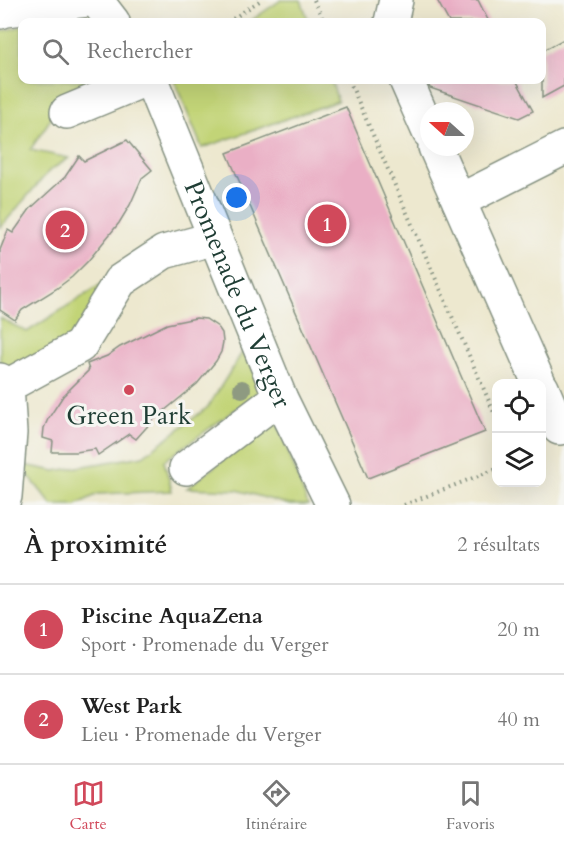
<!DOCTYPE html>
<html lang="fr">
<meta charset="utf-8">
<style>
body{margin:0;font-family:Cardo,serif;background:#f2f2f2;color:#222}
.controls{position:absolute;right:18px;bottom:18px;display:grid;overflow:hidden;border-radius:12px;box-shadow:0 6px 24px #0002}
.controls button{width:54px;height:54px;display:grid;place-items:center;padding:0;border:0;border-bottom:2px solid #e0e0e0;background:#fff;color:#222;font:30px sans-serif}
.compass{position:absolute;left:420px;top:102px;width:54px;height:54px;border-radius:50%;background:#fff;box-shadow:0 6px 24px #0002;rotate:291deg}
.you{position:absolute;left:237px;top:198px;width:21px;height:21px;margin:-15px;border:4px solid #fff;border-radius:50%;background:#1a73e8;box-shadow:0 0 0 9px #1a73e833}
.badge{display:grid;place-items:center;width:39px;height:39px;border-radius:50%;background:#d1495b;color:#fff;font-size:20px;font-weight:700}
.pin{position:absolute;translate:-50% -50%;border:3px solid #fff;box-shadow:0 2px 6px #0006}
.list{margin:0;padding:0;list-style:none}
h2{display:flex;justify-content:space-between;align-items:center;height:78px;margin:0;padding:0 24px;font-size:26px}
h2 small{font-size:20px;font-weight:400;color:#767676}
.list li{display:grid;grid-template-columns:39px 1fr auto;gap:18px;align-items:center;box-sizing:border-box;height:90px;padding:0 24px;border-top:2px solid #e0e0e0}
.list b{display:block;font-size:22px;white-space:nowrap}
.list p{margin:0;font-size:20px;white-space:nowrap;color:#767676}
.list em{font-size:20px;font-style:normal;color:#767676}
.icon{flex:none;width:33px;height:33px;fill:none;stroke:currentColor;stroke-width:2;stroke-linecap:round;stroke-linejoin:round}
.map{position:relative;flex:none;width:564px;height:505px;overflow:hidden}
.search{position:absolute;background:#fff;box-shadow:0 6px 24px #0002;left:18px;right:18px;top:18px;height:66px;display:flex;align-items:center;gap:15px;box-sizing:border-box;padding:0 21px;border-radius:12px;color:#767676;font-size:22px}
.sheet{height:258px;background:#fff}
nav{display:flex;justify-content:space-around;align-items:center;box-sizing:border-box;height:84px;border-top:2px solid #e0e0e0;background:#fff;font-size:16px;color:#767676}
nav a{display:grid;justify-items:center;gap:3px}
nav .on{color:#d1495b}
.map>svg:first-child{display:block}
.green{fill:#c2d477;stroke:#708856;stroke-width:1.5}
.building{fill:#eaafc5}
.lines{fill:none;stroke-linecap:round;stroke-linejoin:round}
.minor-casing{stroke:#869282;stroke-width:36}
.path{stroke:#869282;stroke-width:4;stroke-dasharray:1.5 4.5;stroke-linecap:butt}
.minor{stroke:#fff;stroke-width:33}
.tree{fill:#8e9a81}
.poi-dot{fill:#d1495b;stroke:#f6f6f2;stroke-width:2}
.labels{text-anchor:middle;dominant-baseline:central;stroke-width:6;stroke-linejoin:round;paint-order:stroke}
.street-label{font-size:26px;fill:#1f3d34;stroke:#f6f6f2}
.poi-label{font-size:26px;fill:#1f3d34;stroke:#f6f6f2}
</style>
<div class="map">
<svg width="564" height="505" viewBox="0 0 564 505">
<rect width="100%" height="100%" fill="#f6f6f2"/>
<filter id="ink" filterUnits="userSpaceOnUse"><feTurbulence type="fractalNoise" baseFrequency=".0167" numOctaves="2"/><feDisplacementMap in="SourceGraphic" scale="12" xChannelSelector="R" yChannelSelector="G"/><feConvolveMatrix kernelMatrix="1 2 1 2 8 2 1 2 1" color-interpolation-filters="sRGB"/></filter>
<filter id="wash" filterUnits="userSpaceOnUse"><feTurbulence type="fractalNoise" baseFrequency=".008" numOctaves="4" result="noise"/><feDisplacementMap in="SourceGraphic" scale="24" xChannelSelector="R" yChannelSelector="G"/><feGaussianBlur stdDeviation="1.35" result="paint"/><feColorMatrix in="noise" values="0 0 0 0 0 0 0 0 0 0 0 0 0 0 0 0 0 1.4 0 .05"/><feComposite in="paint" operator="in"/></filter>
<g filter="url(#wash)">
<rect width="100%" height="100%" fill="#ede8cf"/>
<!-- green -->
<g class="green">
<path d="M281 0H301L309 22H249Z"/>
<path d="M22 26V80H101L68 93 30 150 69 158 49 171 0 228V32Z"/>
<path d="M174 80H331L338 101 202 148Z"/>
<path d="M105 282 74 337 10 371 0 367V318L27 332Z"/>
<path d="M243 351 264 389 164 461 172 491 98 494 76 505H52L19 464 55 471 143 456 208 407Z"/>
<path d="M276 419 308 505H290L237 490 187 488Z"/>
</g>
<g id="blocks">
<!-- building -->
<g class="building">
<path d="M437 0H478L489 22H449Z"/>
<path d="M564 39V86L542 98V51Z"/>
<path d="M426 80H516L533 111 519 118 430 88Z"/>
<path d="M346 107 485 432 368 478 227 153Z"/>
<path d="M127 140 152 170 142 178 130 205 119 223 88 261 72 277 56 289 22 310 15 320 0 310V250L8 230 13 233 30 209 65 177 79 156 84 161Z"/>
<path d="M196 318 206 319 218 327 222 333 223 342 221 352 216 361 197 384 153 420 136 439 129 434 98 455 95 449 76 452H52L53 441 43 438 44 428 48 419 63 396 89 370 87 364 107 356 120 347 167 324Z"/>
</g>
</g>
</g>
<g filter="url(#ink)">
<use href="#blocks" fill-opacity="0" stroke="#869282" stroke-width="1.5"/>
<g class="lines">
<!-- minor casing -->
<g class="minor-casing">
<g id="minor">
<path d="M96 0 113 22"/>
<path d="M0 12 6 10 87 0"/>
<path d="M391 22 396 0"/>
<path id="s1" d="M151 80 280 397 333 505"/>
<path d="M406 80 429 132"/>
<path d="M67 112 144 80"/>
<path d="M435 147 539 383"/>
<path d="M459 201 564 148"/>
<path d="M0 380 7 386 10 433 5 496 2 505"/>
<path d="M7 386 80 346 120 281 164 252 215 238"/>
<path d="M542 388 559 428 564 427"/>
<path d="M186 468 280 397"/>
</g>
</g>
<!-- path -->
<g class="path">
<path d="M314 0 324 22"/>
<path d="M228 22 261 0"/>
<path d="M349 80 496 417"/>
<path d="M404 505 496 469"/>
</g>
<!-- minor -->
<use href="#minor" class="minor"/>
</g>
<!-- trees -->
<circle class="tree" cx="242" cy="389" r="9"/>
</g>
<!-- markers -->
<circle class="poi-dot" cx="129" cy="390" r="6"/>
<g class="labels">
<!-- street labels -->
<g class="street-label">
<text stroke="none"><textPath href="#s1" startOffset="231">Promenade du Verger</textPath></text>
</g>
<!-- poi labels -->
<g class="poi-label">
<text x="129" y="415">Green Park</text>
</g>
</g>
</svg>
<div class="controls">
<button><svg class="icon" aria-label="locate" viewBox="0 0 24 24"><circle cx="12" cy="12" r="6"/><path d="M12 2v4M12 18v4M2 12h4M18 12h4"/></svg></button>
<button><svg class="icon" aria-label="layers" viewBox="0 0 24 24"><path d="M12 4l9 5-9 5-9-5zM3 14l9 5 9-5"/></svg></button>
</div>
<svg class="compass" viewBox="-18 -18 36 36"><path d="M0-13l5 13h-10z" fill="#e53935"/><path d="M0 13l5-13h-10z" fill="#767676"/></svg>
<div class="you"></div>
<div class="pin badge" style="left:327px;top:224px">1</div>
<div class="pin badge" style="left:65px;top:230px">2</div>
<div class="search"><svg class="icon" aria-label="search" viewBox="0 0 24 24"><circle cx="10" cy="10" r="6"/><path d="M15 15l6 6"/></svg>Rechercher</div>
</div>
<section class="sheet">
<h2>À proximité<small>2 résultats</small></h2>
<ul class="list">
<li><span class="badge">1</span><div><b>Piscine AquaZena</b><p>Sport · Promenade du Verger</p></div><em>20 m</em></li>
<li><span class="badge">2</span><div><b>West Park</b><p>Lieu · Promenade du Verger</p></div><em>40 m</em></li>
</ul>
</section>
<nav>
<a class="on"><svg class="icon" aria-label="map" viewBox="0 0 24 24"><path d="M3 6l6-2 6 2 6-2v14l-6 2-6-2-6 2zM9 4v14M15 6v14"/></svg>Carte</a>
<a><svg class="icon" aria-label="directions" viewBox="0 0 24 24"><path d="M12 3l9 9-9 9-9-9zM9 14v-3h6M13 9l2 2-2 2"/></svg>Itinéraire</a>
<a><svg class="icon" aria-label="saved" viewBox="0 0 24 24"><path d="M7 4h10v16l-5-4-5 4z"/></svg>Favoris</a>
</nav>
